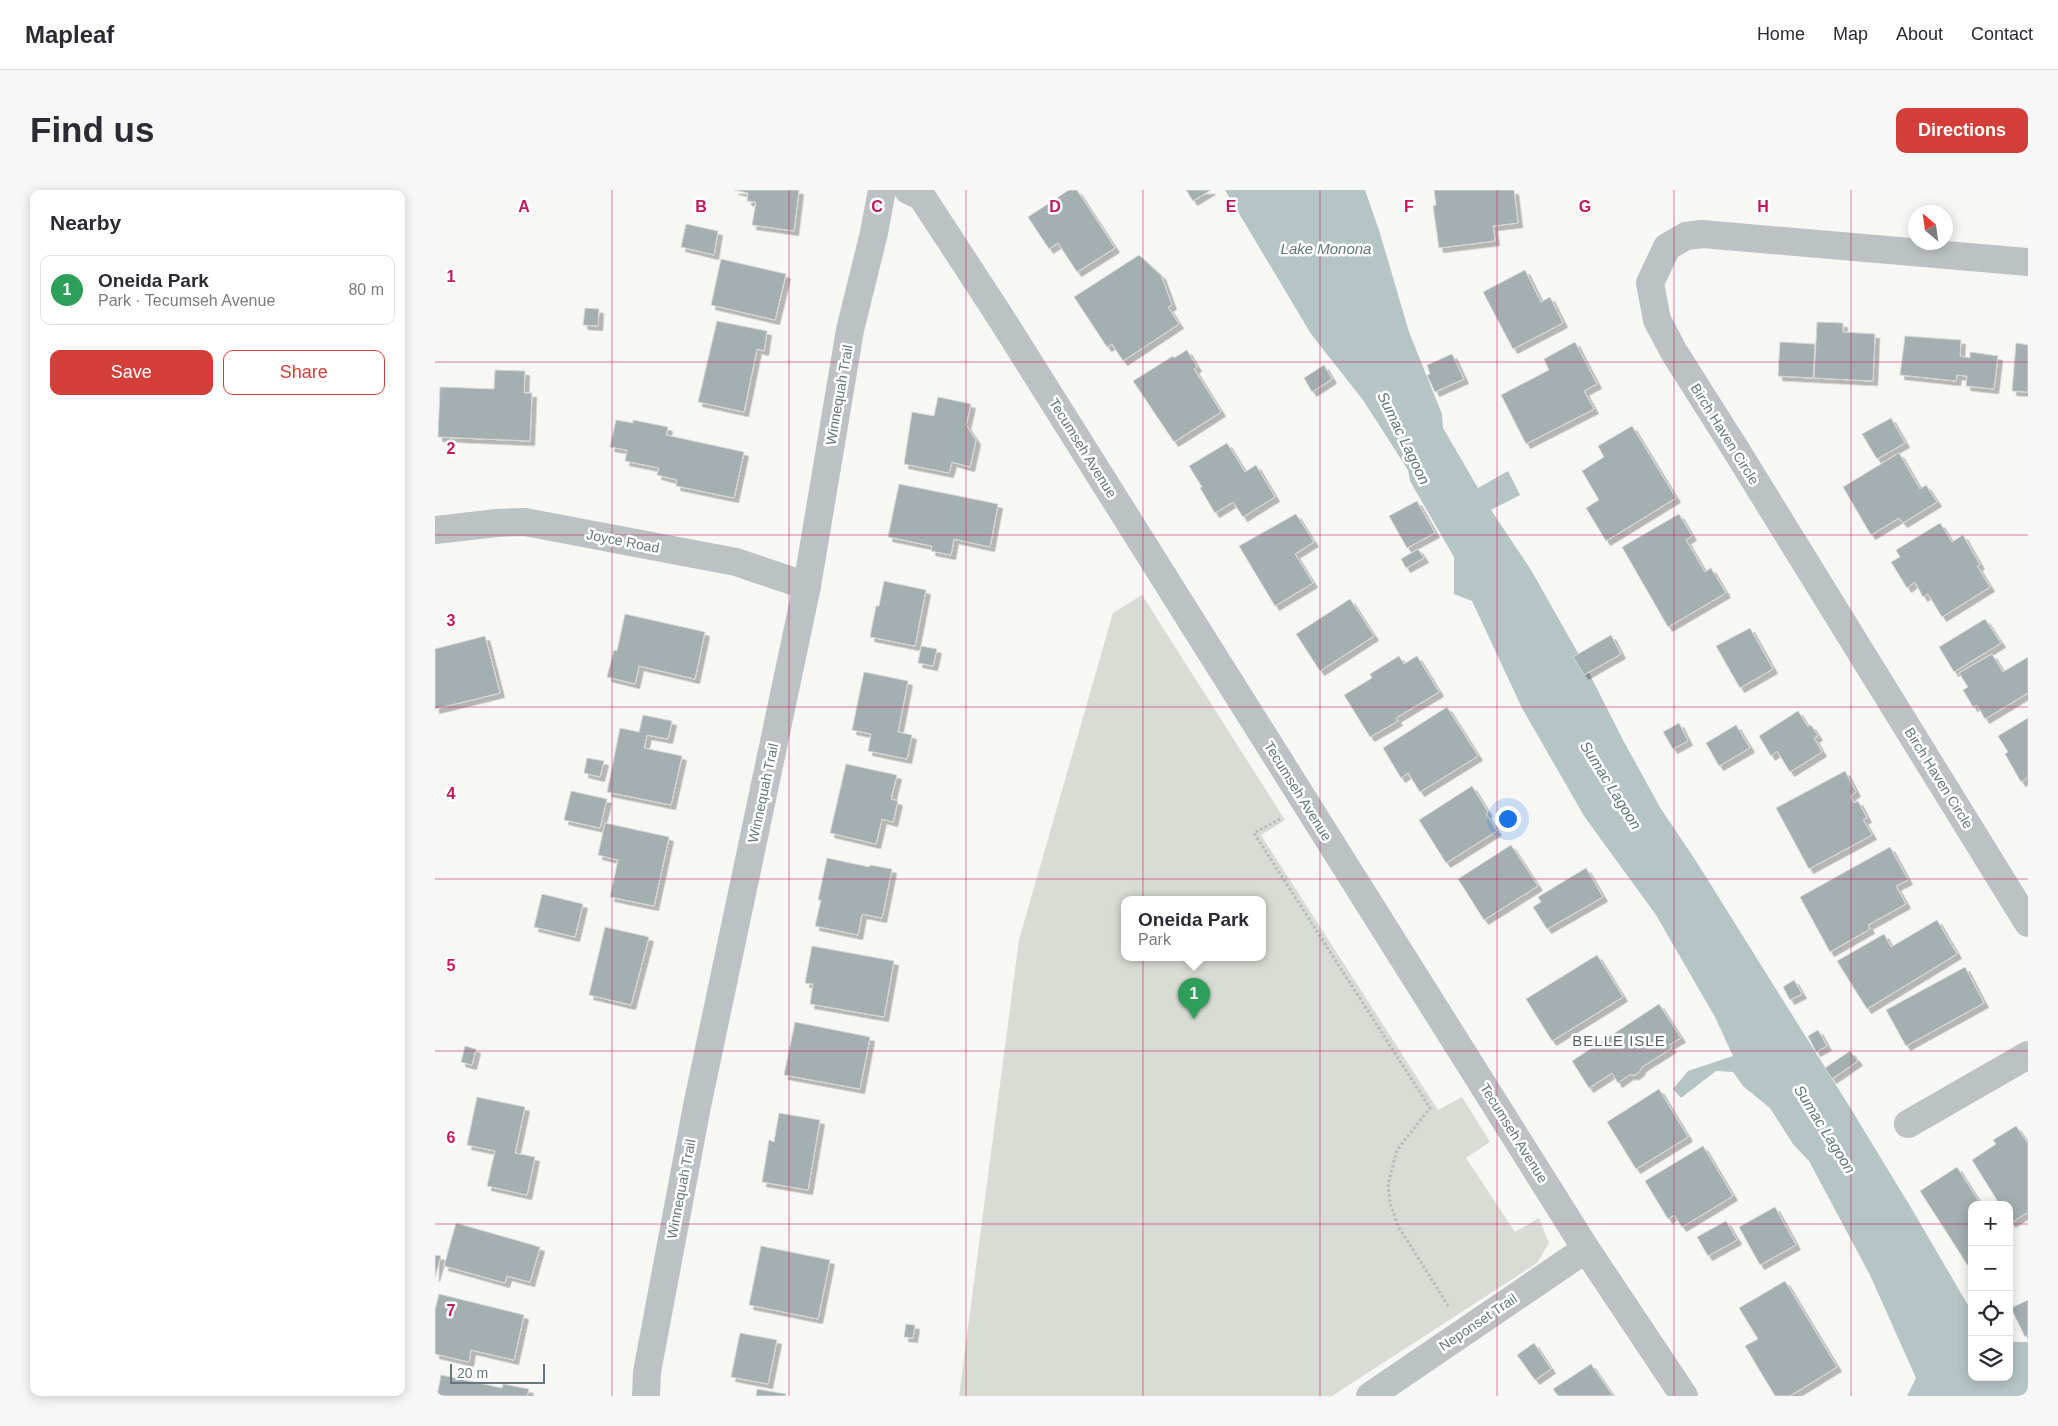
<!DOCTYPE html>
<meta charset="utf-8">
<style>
body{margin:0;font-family:Arial,sans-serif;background:#f7f7f7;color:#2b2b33}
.controls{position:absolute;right:15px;bottom:15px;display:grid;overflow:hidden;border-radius:10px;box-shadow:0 2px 12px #0003}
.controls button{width:45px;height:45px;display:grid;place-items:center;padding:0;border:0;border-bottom:1px solid #e1e1e2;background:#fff;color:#2b2b33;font:25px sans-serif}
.compass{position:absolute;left:1473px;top:15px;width:45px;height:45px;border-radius:50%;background:#fff;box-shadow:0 2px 12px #0003;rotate:331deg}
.scale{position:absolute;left:15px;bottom:12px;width:95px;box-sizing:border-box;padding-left:5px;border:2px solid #65787d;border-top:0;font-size:14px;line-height:18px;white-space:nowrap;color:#65787d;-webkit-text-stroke:4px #fff;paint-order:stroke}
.you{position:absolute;left:1072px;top:628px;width:18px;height:18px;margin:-12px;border:4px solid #fff;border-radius:50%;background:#1a73e8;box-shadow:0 0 0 8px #1a73e833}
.badge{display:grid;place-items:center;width:32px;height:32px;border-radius:50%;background:#d43e38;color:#fff;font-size:16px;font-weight:700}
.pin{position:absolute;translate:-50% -41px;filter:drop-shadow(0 1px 2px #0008)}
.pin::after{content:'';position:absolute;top:26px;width:18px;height:15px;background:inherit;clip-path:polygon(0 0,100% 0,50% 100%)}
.popup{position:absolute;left:686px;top:706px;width:145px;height:65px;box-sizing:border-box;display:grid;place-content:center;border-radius:10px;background:#fff;filter:drop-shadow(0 1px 4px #0005);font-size:16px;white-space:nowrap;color:#7c7c81}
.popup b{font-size:19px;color:#2b2b33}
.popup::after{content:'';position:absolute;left:50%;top:100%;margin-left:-10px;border:10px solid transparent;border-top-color:#fff}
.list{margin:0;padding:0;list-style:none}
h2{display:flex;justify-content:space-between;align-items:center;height:65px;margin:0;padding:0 20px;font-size:21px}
h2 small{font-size:16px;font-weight:400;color:#7c7c81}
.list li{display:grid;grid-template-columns:32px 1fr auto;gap:15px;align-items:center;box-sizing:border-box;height:70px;margin:0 10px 10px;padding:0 10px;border:1px solid #e1e1e2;border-radius:10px}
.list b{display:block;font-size:19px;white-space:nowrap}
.list p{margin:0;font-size:16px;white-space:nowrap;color:#7c7c81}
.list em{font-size:16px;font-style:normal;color:#7c7c81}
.actions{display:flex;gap:10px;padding:15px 20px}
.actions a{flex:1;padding:11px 0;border:1px solid #d43e38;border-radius:10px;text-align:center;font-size:18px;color:#d43e38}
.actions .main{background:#d43e38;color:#fff}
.icon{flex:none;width:28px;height:28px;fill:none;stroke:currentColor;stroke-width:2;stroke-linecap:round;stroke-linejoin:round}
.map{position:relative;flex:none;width:1593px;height:1206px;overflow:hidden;border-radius:10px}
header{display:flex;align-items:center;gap:30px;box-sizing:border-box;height:70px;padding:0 25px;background:#fff;border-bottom:1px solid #e1e1e2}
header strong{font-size:24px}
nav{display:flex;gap:28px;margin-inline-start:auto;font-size:18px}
.intro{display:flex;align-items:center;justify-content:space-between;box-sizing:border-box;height:120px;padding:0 30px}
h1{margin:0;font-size:35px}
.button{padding:12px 22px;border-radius:10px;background:#d43e38;color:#fff;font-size:18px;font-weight:700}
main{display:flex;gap:30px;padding:0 30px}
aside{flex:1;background:#fff;border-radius:10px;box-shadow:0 2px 12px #0003}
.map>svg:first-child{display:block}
.green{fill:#d8dcd4;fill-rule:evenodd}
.water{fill:#b5c4c5}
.building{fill:#a4afb1;stroke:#d9d9d7;filter:url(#shadow)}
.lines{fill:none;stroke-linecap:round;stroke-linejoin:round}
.path{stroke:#b7bbbd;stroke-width:3;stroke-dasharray:2.5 2.5;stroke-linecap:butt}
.minor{stroke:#bcc2c4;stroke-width:28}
.grid{fill:none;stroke:#c2185b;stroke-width:1;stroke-opacity:0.55}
.labels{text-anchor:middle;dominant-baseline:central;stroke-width:5;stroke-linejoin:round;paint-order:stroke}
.street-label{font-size:14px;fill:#65787d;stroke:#fff}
.water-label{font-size:15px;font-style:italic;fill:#607678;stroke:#fff}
.neighbourhood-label{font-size:15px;letter-spacing:1px;fill:#566469;stroke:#fff}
.grid-label{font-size:16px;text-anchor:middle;font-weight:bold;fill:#c2185b;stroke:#fff;stroke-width:5;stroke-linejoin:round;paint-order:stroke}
</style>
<header>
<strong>Mapleaf</strong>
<nav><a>Home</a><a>Map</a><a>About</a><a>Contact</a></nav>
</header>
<div class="intro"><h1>Find us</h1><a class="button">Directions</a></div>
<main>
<aside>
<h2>Nearby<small></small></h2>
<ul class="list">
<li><span class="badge" style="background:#2e9e5b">1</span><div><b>Oneida Park</b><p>Park · Tecumseh Avenue</p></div><em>80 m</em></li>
</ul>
<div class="actions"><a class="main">Save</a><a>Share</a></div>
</aside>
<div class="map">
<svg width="1593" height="1206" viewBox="0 0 1593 1206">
<defs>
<filter id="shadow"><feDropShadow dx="4.5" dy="4.5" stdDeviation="0" flood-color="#0004"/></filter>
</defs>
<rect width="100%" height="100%" fill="#f7f7f5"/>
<!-- green -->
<path class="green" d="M707 405 850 630 826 645 1003 920 1027 907 1055 952 1031 968 1080 1042 1104 1028 1114 1053 1102 1073 897 1206H524L584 750 678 423ZM690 710H828V768H690Z"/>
<!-- water -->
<path class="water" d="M790 0H930L944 40 974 142 1007 224 1008 238 1043 298 1073 281 1085 305 1056 320 1096 380 1152 479 1188 550 1226 619 1261 671 1416 919 1478 1021 1537 1122V1187H1574V1152H1593V1206H1472L1481 1188 1435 1085 1374 971 1358 954 1335 918 1308 896 1298 882 1281 881 1246 908 1238 899 1253 881 1298 866 1280 827 1221 725 1149 626 1087 518 1037 411 1019 404V367L975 291 973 280 928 210 876 144Z"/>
<!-- building -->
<g class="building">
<path d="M299 0H364L359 41 317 35 321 12 312 11 313 3Z"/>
<path d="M634 0H642L680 58 642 82 623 53 614 59 593 27Z"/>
<path d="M751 0H776L758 11Z"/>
<path d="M999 0H1079L1083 33 1058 36 1060 51 1004 58 998 16 1001 15Z"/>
<path d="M251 34 283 41 279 65 246 57Z"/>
<path d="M704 65 726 85 737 115 733 117 744 134 688 171 677 154 672 157 639 107Z"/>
<path d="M286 69 351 84 340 130 276 115Z"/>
<path d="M1090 80 1106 112 1115 107 1128 133 1078 159 1048 102Z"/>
<path d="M150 118 164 119 163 136 148 135Z"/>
<path d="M282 131 332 141 329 161 322 159 309 222 263 212Z"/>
<path d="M1382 132 1408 133V142L1440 144 1438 191 1379 188Z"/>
<path d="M1470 146 1526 150 1525 166 1535 168V162L1563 166 1559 199 1531 196 1532 186 1522 185 1521 191 1465 185Z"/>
<path d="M1140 152 1162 194 1149 201 1159 219 1091 254 1066 205 1114 180 1109 169Z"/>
<path d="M1345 152 1380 154 1378 188 1343 186Z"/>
<path d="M1581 153 1593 155V202L1577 201Z"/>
<path d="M752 160 762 177 759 179 786 222 739 252 698 191 738 166 739 168Z"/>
<path d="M1017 164 1029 189 1000 202 992 185 995 184 992 175Z"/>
<path d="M889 175 897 189 877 202 869 188Z"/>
<path d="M60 180 90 181 89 203H97L95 251 3 247 5 197 59 199Z"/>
<path d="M503 207 536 214 531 235 541 250 535 277 517 272 514 283 469 274 477 222 499 226Z"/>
<path d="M1456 228 1470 253 1442 269 1427 244Z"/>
<path d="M181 230 198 233V230L233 237 231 245 309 262 299 308 241 296 242 290 222 285 224 278 190 271 192 260 175 257Z"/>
<path d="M1197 236 1241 308 1171 351 1151 318 1164 310 1147 281 1169 267 1163 256Z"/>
<path d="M792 253 810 282 821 275 840 307 808 327 798 312 780 323 765 298 767 297 754 276Z"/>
<path d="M1464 263 1485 299 1491 295 1502 312 1468 333 1464 328 1436 345 1408 297Z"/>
<path d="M464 294 563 314 555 357 519 349 516 365 496 361 497 356 453 347Z"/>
<path d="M982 311 1000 343 972 358 954 326Z"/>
<path d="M861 324 879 352 860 364 878 393 840 416 804 356Z"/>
<path d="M1244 324 1257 346 1251 350 1270 382 1276 378 1291 403 1233 437 1187 357Z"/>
<path d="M1505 333 1517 352 1528 345 1545 375 1542 376 1555 397 1507 427 1493 404 1488 407 1480 392 1472 398 1456 372 1465 367 1461 360Z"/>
<path d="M983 359 989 368 971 378 966 369Z"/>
<path d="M449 391 491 400 480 456 435 447 441 416H444Z"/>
<path d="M915 409 939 446 885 481 861 444Z"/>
<path d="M190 424 270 442 260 489 204 476 200 494 172 487 179 460 182 461Z"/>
<path d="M1550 429 1566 453 1519 482 1504 457Z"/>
<path d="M1315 438 1338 479 1305 498 1281 456Z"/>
<path d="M1176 445 1186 464 1149 485 1138 467Z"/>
<path d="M50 446 65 503 0 519V459Z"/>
<path d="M486 456 502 459 498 476 483 473Z"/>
<path d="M1557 464 1568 482 1593 467V503L1550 529 1542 515 1538 517 1528 500 1533 497 1524 483Z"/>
<path d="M964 466 969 474 982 466 1004 502 961 528 963 531 935 547 909 505 937 488 935 484Z"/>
<path d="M429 482 473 491 463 542 477 545 472 569 433 561 436 544 417 540Z"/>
<path d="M1012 517 1043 566 985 602 973 583 966 588 948 558Z"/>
<path d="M1363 521 1373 537 1376 535 1383 546 1379 548 1387 562 1355 582 1342 561 1336 566 1324 546Z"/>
<path d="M208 525 237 531 233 549 212 545 209 558 247 566 236 615 172 602 185 538 204 542Z"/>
<path d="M1593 528V587L1586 592 1570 564 1573 562 1563 546Z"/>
<path d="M1244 533 1253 551 1238 559 1228 542Z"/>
<path d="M1301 535 1315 558 1284 576 1271 553Z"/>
<path d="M152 568 169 571 165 587 149 583Z"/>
<path d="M411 574 462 585 456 609 463 611 458 632 447 629 441 654 395 643Z"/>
<path d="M1410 581 1421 602 1415 606 1419 613 1423 611 1432 628 1428 630 1437 645 1374 679 1341 618Z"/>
<path d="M1037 596 1053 622 1051 624 1062 641 1011 673 984 630Z"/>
<path d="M136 601 172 609 165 638 129 630Z"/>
<path d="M170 633 234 647 219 716 175 707 183 670 163 665Z"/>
<path d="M1076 655 1103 696 1049 730 1023 689Z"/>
<path d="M1455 657 1473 690 1461 696 1471 714 1433 735 1435 739 1395 762 1365 707Z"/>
<path d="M392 668 434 677 435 675 457 679 447 728 427 724 423 745 380 736 386 710H383Z"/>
<path d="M1151 678 1168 707 1112 739 1098 717 1106 712 1103 707Z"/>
<path d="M107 704 148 714 140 747 99 737Z"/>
<path d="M1502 730 1522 764 1432 819 1402 771 1449 744 1456 757Z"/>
<path d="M170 737 214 747 196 815 154 805Z"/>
<path d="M377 756 459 771 449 827 375 814 378 794 370 793Z"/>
<path d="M1162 765 1188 807 1117 851 1091 809Z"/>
<path d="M1530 777 1549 813 1471 856 1451 820Z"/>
<path d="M1359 790 1367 804 1355 810 1348 797Z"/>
<path d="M1224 814 1246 848 1234 855 1237 858 1207 877 1205 881 1200 885H1194L1183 893 1177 883 1154 898 1137 871Z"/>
<path d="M360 832 435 847 425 899 349 885Z"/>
<path d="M1383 840 1392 856 1381 862 1373 846Z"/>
<path d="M30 856 41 859 37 875 26 872Z"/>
<path d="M1415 861 1423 871 1397 889 1390 878Z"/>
<path d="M1224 899 1253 947 1201 979 1172 932Z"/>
<path d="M42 907 90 917 80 963 100 967 92 1005 52 996 60 961 32 955Z"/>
<path d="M344 923 385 930 373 1000 327 992 334 950 339 952Z"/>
<path d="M1581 936 1593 953V1022L1576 1033 1574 1029V1015H1565L1537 970 1561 954 1558 950Z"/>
<path d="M1268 956 1298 1006 1247 1037 1239 1025 1233 1029 1210 991Z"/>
<path d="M1522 977 1546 1015H1537V1078L1535 1079 1485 1001Z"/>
<path d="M1340 1017 1361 1055 1325 1075 1304 1037Z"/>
<path d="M1291 1031 1302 1050 1273 1066 1262 1047Z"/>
<path d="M21 1033 105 1057 95 1092 72 1086 70 1093 9 1076Z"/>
<path d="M326 1056 395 1070 383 1129 314 1115Z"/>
<path d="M0 1065 6 1066 0 1087Z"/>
<path d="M1350 1091 1402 1177 1355 1206H1340L1310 1156 1323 1149 1304 1118Z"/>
<path d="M4 1104 89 1125 79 1170 36 1160 34 1172 0 1164V1120Z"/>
<path d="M1593 1110V1145L1590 1147 1576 1118Z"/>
<path d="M471 1134 480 1135 478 1148 469 1147Z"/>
<path d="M305 1143 342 1150 333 1194 296 1187Z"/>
<path d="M1099 1153 1116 1179 1100 1190 1082 1165Z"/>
<path d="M1156 1174 1178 1206H1123L1118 1199Z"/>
<path d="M6 1185 67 1198 68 1194 94 1199 92 1206H2Z"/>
<path d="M322 1199 351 1204 350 1206H321Z"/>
</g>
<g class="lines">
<!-- path -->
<path class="path" d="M845 629 819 643 995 918 962 960 953 994 955 1013 963 1036 1014 1117"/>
<!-- minor -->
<g class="minor">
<path d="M473 0 487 7 566 128 1151 1059 1249 1206"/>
<path d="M1593 72 1267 44 1251 46 1232 57 1215 93 1222 130 1239 162 1301 260 1593 733"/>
<path d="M0 340 62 333 90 332 301 372 372 396"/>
<path d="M1473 934 1593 865"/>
<path d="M211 1206 212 1182 262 916 372 396 415 140 439 43 447 0"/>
<path d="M935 1206 1151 1059"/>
</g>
</g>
<!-- grid -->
<path class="grid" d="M177 0V1206M354 0V1206M531 0V1206M708 0V1206M885 0V1206M1062 0V1206M1239 0V1206M1416 0V1206M0 172H1593M0 345H1593M0 517H1593M0 689H1593M0 861H1593M0 1034H1537M1574 1034H1593"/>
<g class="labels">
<!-- street labels -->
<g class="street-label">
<text transform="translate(404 205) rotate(-80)">Winnequah Trail</text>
<text transform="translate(1290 244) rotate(58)">Birch Haven Circle</text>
<text transform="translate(648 258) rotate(58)">Tecumseh Avenue</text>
<text transform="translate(188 351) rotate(11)">Joyce Road</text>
<text transform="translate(1504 588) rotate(58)">Birch Haven Circle</text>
<text transform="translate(863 601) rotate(58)">Tecumseh Avenue</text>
<text transform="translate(328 603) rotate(-78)">Winnequah Trail</text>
<text transform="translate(1079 943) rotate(58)">Tecumseh Avenue</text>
<text transform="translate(246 999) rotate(-79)">Winnequah Trail</text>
<text transform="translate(1043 1132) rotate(-34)">Neponset Trail</text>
</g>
<!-- water labels -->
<g class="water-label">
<text x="891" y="58">Lake Monona</text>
<text transform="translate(969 248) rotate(64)">Sumac Lagoon</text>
<text transform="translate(1176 595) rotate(58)">Sumac Lagoon</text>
<text transform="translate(1390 939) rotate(58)">Sumac Lagoon</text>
</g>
<!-- neighbourhood labels -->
<g class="neighbourhood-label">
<text x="1184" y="850">BELLE ISLE</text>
</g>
</g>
<g class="grid-label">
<text x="89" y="22">A</text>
<text x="266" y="22">B</text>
<text x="442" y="22">C</text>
<text x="620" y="22">D</text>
<text x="796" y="22">E</text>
<text x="974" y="22">F</text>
<text x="1150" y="22">G</text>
<text x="1328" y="22">H</text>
<text x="16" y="92">1</text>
<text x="16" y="264">2</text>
<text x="16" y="436">3</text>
<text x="16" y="609">4</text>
<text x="16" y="781">5</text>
<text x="16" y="953">6</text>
<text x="16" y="1126">7</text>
</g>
</svg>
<div class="controls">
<button>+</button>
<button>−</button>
<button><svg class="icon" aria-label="locate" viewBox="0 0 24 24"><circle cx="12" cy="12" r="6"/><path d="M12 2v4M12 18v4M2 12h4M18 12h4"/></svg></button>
<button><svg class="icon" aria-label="layers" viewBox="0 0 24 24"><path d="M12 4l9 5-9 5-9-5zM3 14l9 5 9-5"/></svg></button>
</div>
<svg class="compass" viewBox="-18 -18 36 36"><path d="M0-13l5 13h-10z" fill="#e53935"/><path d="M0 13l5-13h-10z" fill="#7c7c81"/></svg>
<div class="scale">20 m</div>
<div class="you"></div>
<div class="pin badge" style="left:759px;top:829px;background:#2e9e5b">1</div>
<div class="popup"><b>Oneida Park</b>Park</div>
</div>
</main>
